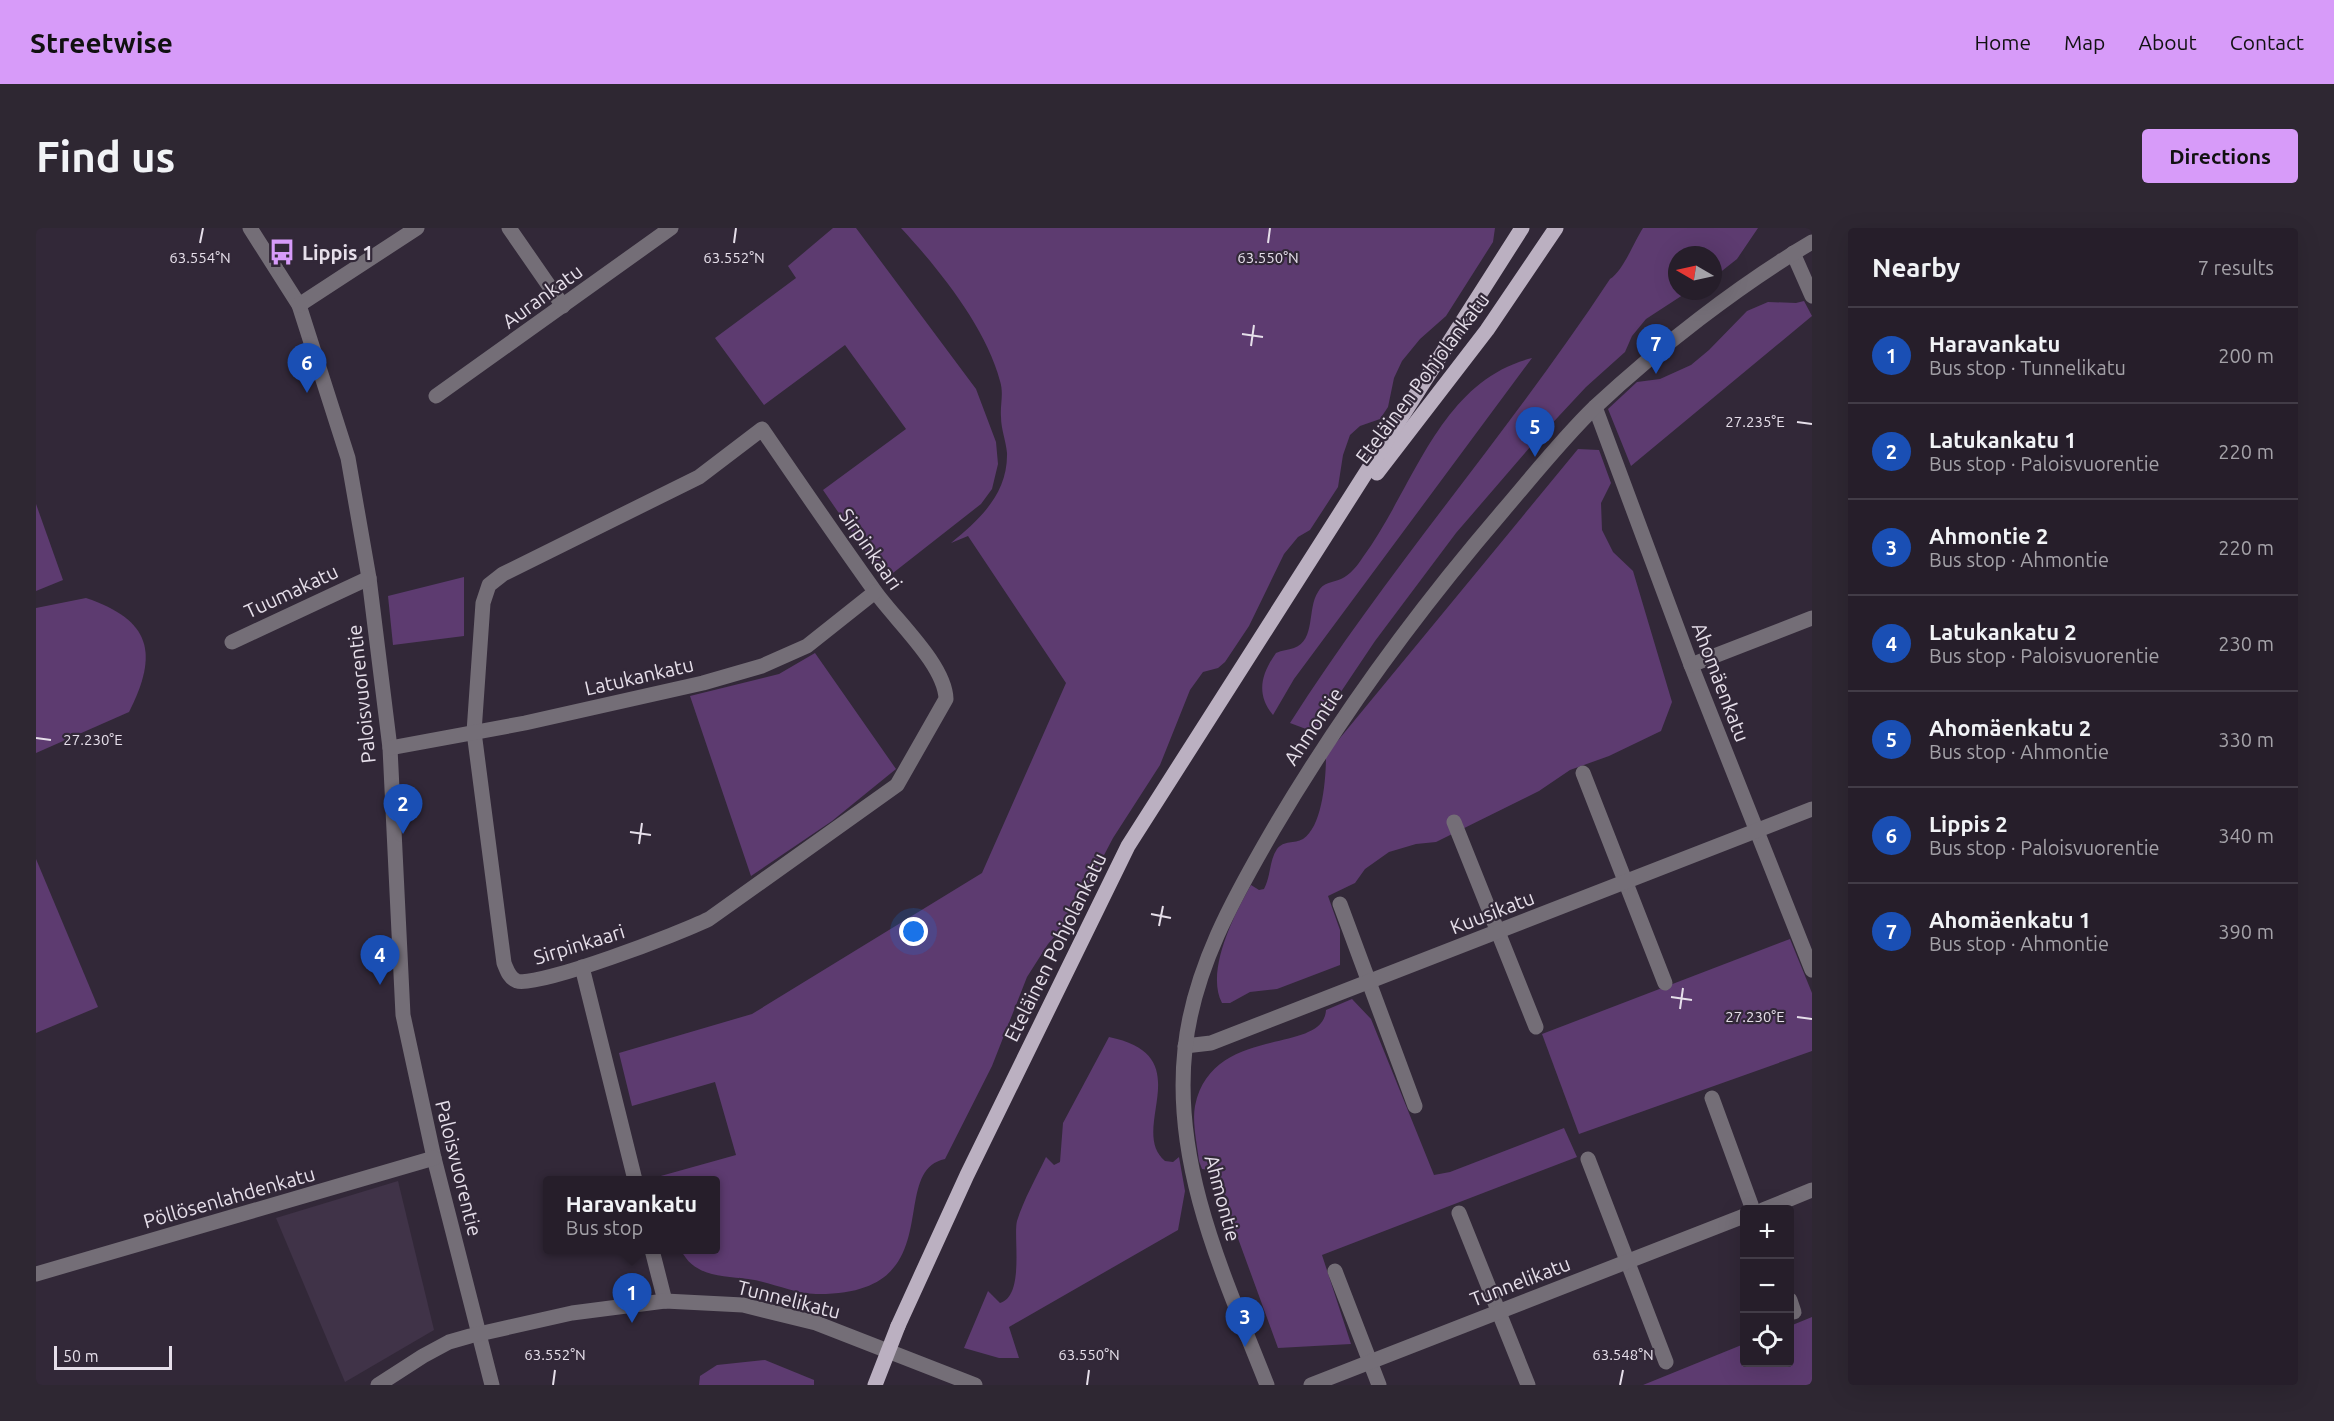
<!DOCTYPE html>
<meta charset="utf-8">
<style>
body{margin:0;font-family:Ubuntu,sans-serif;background:#2e2732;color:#f1f3f6}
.controls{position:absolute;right:18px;bottom:18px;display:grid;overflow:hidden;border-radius:6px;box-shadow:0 6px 24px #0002}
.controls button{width:54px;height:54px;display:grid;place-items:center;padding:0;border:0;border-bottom:2px solid #423c47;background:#261e2a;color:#f1f3f6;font:30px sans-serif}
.compass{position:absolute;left:1632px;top:18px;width:54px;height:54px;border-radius:50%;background:#261e2a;box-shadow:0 6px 24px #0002;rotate:279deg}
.scale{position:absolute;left:18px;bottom:15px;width:118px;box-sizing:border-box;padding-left:6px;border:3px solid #e6dfea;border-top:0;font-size:16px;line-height:21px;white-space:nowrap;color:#e6dfea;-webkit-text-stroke:4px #322838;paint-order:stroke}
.you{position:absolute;left:878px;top:704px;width:21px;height:21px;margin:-15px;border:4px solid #fff;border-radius:50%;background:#1a73e8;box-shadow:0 0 0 9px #1a73e833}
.badge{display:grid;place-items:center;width:39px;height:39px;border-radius:50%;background:#d79bf9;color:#fff;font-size:20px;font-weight:700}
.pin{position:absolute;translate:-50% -50px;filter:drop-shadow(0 2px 3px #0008)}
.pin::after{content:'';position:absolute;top:32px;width:21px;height:18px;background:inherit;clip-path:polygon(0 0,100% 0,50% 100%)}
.popup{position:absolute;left:507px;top:948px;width:177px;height:78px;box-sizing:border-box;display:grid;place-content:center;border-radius:6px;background:#261e2a;filter:drop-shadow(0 2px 4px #0005);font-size:20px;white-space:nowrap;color:#a4a2a8}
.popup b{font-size:22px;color:#f1f3f6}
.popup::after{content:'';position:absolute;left:50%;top:100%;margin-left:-12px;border:12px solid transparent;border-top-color:#261e2a}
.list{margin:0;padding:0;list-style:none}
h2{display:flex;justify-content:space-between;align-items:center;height:78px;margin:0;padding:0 24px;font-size:26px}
h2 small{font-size:20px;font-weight:400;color:#a4a2a8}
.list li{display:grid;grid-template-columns:39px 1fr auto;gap:18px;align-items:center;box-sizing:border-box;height:96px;padding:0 24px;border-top:2px solid #423c47}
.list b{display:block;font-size:22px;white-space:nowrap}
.list p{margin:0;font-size:20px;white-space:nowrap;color:#a4a2a8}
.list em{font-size:20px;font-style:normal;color:#a4a2a8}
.icon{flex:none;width:33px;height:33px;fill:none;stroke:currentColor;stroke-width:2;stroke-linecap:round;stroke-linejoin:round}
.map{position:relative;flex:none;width:1776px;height:1157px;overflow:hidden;border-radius:6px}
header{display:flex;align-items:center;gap:36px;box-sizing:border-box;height:84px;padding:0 30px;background:#d79bf9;color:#111}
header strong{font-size:28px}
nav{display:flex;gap:33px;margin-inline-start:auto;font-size:21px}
.intro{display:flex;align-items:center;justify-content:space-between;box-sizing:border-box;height:144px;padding:0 36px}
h1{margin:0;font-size:42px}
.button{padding:15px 27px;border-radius:6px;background:#d79bf9;color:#111;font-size:21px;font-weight:700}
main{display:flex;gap:36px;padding:0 36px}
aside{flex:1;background:#261e2a;border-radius:6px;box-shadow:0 6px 24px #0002}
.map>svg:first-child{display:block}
.built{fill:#403348}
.green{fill:#5d3b70}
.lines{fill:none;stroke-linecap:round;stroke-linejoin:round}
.minor{stroke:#746e77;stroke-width:15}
.major{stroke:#bbb0c1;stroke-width:15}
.major-bridge{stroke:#bbb0c1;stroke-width:15}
.ticks{fill:none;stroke:#e6dfea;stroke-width:2}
.labels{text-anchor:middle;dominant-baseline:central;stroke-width:4.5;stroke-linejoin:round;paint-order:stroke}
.poi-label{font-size:20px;font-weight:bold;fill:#e6dfea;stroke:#322838;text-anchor:start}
.street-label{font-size:20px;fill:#e6dfea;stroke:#322838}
.ticks-label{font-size:15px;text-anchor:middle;fill:#e6dfea;stroke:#322838;stroke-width:4.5;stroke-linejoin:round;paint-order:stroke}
</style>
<header>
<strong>Streetwise</strong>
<nav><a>Home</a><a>Map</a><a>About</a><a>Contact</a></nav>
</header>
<div class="intro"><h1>Find us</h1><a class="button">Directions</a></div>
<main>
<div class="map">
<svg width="1776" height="1157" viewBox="0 0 1776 1157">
<rect width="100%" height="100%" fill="#322838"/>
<!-- built -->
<path class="built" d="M362 953 398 1102 309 1154 240 990Z"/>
<!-- green -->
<g class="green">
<path d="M797 0H820L940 161 960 214 962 236 956 261 945 276 857 345H844L787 262 870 201 809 117 728 177 679 110 760 50 752 38Z"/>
<path d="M865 0H1459L1457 14 1410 88 1384 111 1366 133 1358 150 1352 179 1344 191 1324 198 1314 207 1307 227 1302 259 1274 302 1262 309 1248 326 1213 398 1189 434 1182 440 1167 444 1154 462 1124 537 1077 610 1035 690 1012 716 991 749 956 838 909 931C849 944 918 1068 780 1066 756 1065 735 1054 712 1051 687 1048 658 1049 645 1022H680V952L614 951 700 927 679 854 596 878 583 825 716 786 946 645 1030 455 932 308 915 315C944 291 972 266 971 225 970 213 965 201 965 189 964 176 968 166 964 153 950 99 902 40 865 0Z"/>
<path d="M1607 0H1722L1701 31 1677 50V27H1641V63H1653L1610 91 1596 108 1589 124 1550 159 1495 218 1420 305 1339 413 1278 504 1254 495C1352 341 1474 203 1574 51 1587 43 1598 14 1607 0Z"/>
<path d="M1768 73 1776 88 1595 238 1572 181 1601 154 1624 151 1655 137 1673 122 1711 83 1732 74 1760 75Z"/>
<path d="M1496 130 1258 451 1237 487C1219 465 1226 445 1240 425 1246 422 1252 422 1258 420 1280 412 1271 380 1282 364 1287 354 1296 355 1305 351 1314 347 1322 337 1327 329 1378 260 1403 153 1496 130Z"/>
<path d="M1542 221 1563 222 1575 255 1565 275 1566 302 1577 324 1597 343 1636 474 1625 503 1573 528 1534 542 1503 563 1400 614 1380 616 1353 624 1329 641 1319 655 1292 668 1304 702V737L1241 761 1214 764 1194 775H1186C1169 743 1199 685 1215 657L1223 662 1228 661C1235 648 1233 633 1241 621 1248 612 1258 616 1267 611 1287 598 1290 549 1290 527Z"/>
<path d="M0 276 27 352 0 363Z"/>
<path d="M428 349V408L357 417 352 368Z"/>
<path d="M50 370C115 392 123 425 93 484L0 525V380Z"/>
<path d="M779 425 860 541 796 593 715 648 654 468 743 446Z"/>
<path d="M0 631 62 779 0 805Z"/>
<path d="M1754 711 1776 765V823L1543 906 1506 806Z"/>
<path d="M1316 771 1335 791 1398 947 1414 944 1528 900 1541 929 1286 1027 1315 1116 1242 1120 1184 961C1180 952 1177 941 1166 941L1163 933C1161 916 1156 894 1159 878 1176 795 1287 828 1290 782Z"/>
<path d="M1073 809C1166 828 1091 901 1129 933L1137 934 1143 929 1149 963 1142 1002 973 1099 983 1130H963L928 1120 952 1063 964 1075C989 1068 977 1009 981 993 988 971 1000 950 1010 929L1018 937 1024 934 1027 895Z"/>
<path d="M1776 1089V1157H1607L1708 1116V1134H1754V1098Z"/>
<path d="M729 1132 778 1152V1157H663L664 1148 681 1137Z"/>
</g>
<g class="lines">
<!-- minor -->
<g class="minor">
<path d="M214 0 263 77 312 230 333 350 354 520 367 787 398 930 456 1157"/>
<path d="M473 0 527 78"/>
<path d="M1757 25 1776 68"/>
<path d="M263 77 381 0"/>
<path d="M400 168 635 0"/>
<path d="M1559 179 1655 437 1776 742"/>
<path d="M726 201C763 255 800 309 838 362 858 391 909 436 910 471L861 557 673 691C647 704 502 760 481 753 473 750 471 742 468 735L438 504 447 375 453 357 467 346 663 249Z"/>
<path d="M196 414 333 350"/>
<path d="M1655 437 1776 390"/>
<path d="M354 520 489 495 667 455 726 438 771 418 839 364"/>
<path d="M1547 545 1629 755"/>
<path d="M1418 594 1500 799"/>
<path d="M1304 676 1379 878"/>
<path d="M546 739 599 952"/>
<path d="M1149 818 1175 815 1776 581"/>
<path d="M1676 870 1717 982"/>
<path d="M1552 931 1630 1134"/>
<path d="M1727 982 1776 962"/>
<path d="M1423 985 1492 1157"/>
<path d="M616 1022 629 1073"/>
<path d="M1299 1043 1343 1157"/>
<path d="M0 1046 398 930"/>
<path d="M1754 1072 1758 1084"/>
<path d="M342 1157 387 1128 413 1114 434 1108 536 1085 629 1073 707 1077 780 1095 939 1157"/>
<path d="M1231 1157C1189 1050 1136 939 1149 821 1157 742 1198 669 1237 602 1304 488 1381 383 1466 284 1496 249 1526 211 1559 179 1621 121 1703 57 1776 14"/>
<path d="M1275 1157 1708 988"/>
</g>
<!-- major -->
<g class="major">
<path d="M1341 245 1451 102 1520 0"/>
<path d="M862 1098 931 947 1092 618 1486 0"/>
</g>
<!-- major-bridge -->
<path class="major-bridge" d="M839 1157 862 1098"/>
</g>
<!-- ticks -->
<path class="ticks" d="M164 15 167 0M698 15 700 0M1232 15 1234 0M1206 106 1227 109M1215 118 1218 97M1761 194 1776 196M0 510 15 512M594 604 615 607M603 616 606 595M1115 686 1135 690M1123 698 1127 678M1635 769 1656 772M1644 781 1647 760M1761 789 1776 791M517 1157 519 1142M1051 1157 1053 1142M1584 1157 1587 1142"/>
<!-- icons -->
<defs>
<g id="bus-bare" transform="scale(2.07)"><path d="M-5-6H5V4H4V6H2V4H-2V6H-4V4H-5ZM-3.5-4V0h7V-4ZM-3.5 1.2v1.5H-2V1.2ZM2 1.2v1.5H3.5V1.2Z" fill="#d79bf9" stroke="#322838" stroke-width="2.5" paint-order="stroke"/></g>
</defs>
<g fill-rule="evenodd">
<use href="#bus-bare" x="246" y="24"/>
</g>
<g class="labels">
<!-- poi labels -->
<g class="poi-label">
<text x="266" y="24">Lippis 1</text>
</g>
<!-- street labels -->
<g class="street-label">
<text transform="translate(506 68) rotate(-36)">Aurankatu</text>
<text transform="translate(1386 150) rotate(-53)">Eteläinen Pohjolankatu</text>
<text transform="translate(835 321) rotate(55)">Sirpinkaari</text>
<text transform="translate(255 363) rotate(-25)">Tuumakatu</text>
<text transform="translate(603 448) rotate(-13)">Latukankatu</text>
<text transform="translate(1685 454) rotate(69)">Ahomäenkatu</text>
<text transform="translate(325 466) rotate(-96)">Paloisvuorentie</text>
<text transform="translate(1277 498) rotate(-56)">Ahmontie</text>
<text transform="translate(1456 684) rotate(-21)">Kuusikatu</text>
<text transform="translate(543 716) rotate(-17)">Sirpinkaari</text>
<text transform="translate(1019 719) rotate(-64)">Eteläinen Pohjolankatu</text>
<text transform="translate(423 940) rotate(76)">Paloisvuorentie</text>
<text transform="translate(193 969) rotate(-16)">Pöllösenlahdenkatu</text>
<text transform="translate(1187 970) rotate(75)">Ahmontie</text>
<text transform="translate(1484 1053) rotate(-21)">Tunnelikatu</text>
<text transform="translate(753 1071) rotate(14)">Tunnelikatu</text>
</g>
</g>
<g class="ticks-label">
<text x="164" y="35">63.554°N</text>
<text x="698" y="35">63.552°N</text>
<text x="1232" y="35">63.550°N</text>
<text x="1719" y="199">27.235°E</text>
<text x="57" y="517">27.230°E</text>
<text x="1719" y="794">27.230°E</text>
<text x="519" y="1132">63.552°N</text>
<text x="1053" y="1132">63.550°N</text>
<text x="1587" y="1132">63.548°N</text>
</g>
</svg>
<div class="controls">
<button>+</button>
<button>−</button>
<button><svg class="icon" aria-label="locate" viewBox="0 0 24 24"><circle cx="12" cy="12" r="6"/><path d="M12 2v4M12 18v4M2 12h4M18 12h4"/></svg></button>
</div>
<svg class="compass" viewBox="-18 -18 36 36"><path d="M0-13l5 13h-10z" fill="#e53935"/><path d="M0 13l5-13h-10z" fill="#a4a2a8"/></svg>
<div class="scale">50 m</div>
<div class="you"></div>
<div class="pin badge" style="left:596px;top:1095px;background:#1a4fb4">1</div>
<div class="popup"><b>Haravankatu</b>Bus stop</div>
<div class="pin badge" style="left:367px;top:606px;background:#1a4fb4">2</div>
<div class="pin badge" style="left:1209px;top:1119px;background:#1a4fb4">3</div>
<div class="pin badge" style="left:344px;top:757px;background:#1a4fb4">4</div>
<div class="pin badge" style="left:1499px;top:229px;background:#1a4fb4">5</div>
<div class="pin badge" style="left:271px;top:165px;background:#1a4fb4">6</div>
<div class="pin badge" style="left:1620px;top:146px;background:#1a4fb4">7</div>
</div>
<aside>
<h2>Nearby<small>7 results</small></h2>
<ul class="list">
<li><span class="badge" style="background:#1a4fb4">1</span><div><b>Haravankatu</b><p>Bus stop · Tunnelikatu</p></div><em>200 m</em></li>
<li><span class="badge" style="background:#1a4fb4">2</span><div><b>Latukankatu 1</b><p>Bus stop · Paloisvuorentie</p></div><em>220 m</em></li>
<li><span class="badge" style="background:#1a4fb4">3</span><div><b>Ahmontie 2</b><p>Bus stop · Ahmontie</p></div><em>220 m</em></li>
<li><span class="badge" style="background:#1a4fb4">4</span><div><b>Latukankatu 2</b><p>Bus stop · Paloisvuorentie</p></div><em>230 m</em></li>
<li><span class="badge" style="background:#1a4fb4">5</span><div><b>Ahomäenkatu 2</b><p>Bus stop · Ahmontie</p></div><em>330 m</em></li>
<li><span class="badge" style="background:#1a4fb4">6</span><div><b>Lippis 2</b><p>Bus stop · Paloisvuorentie</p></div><em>340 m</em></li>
<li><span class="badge" style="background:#1a4fb4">7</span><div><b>Ahomäenkatu 1</b><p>Bus stop · Ahmontie</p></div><em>390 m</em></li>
</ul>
</aside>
</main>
